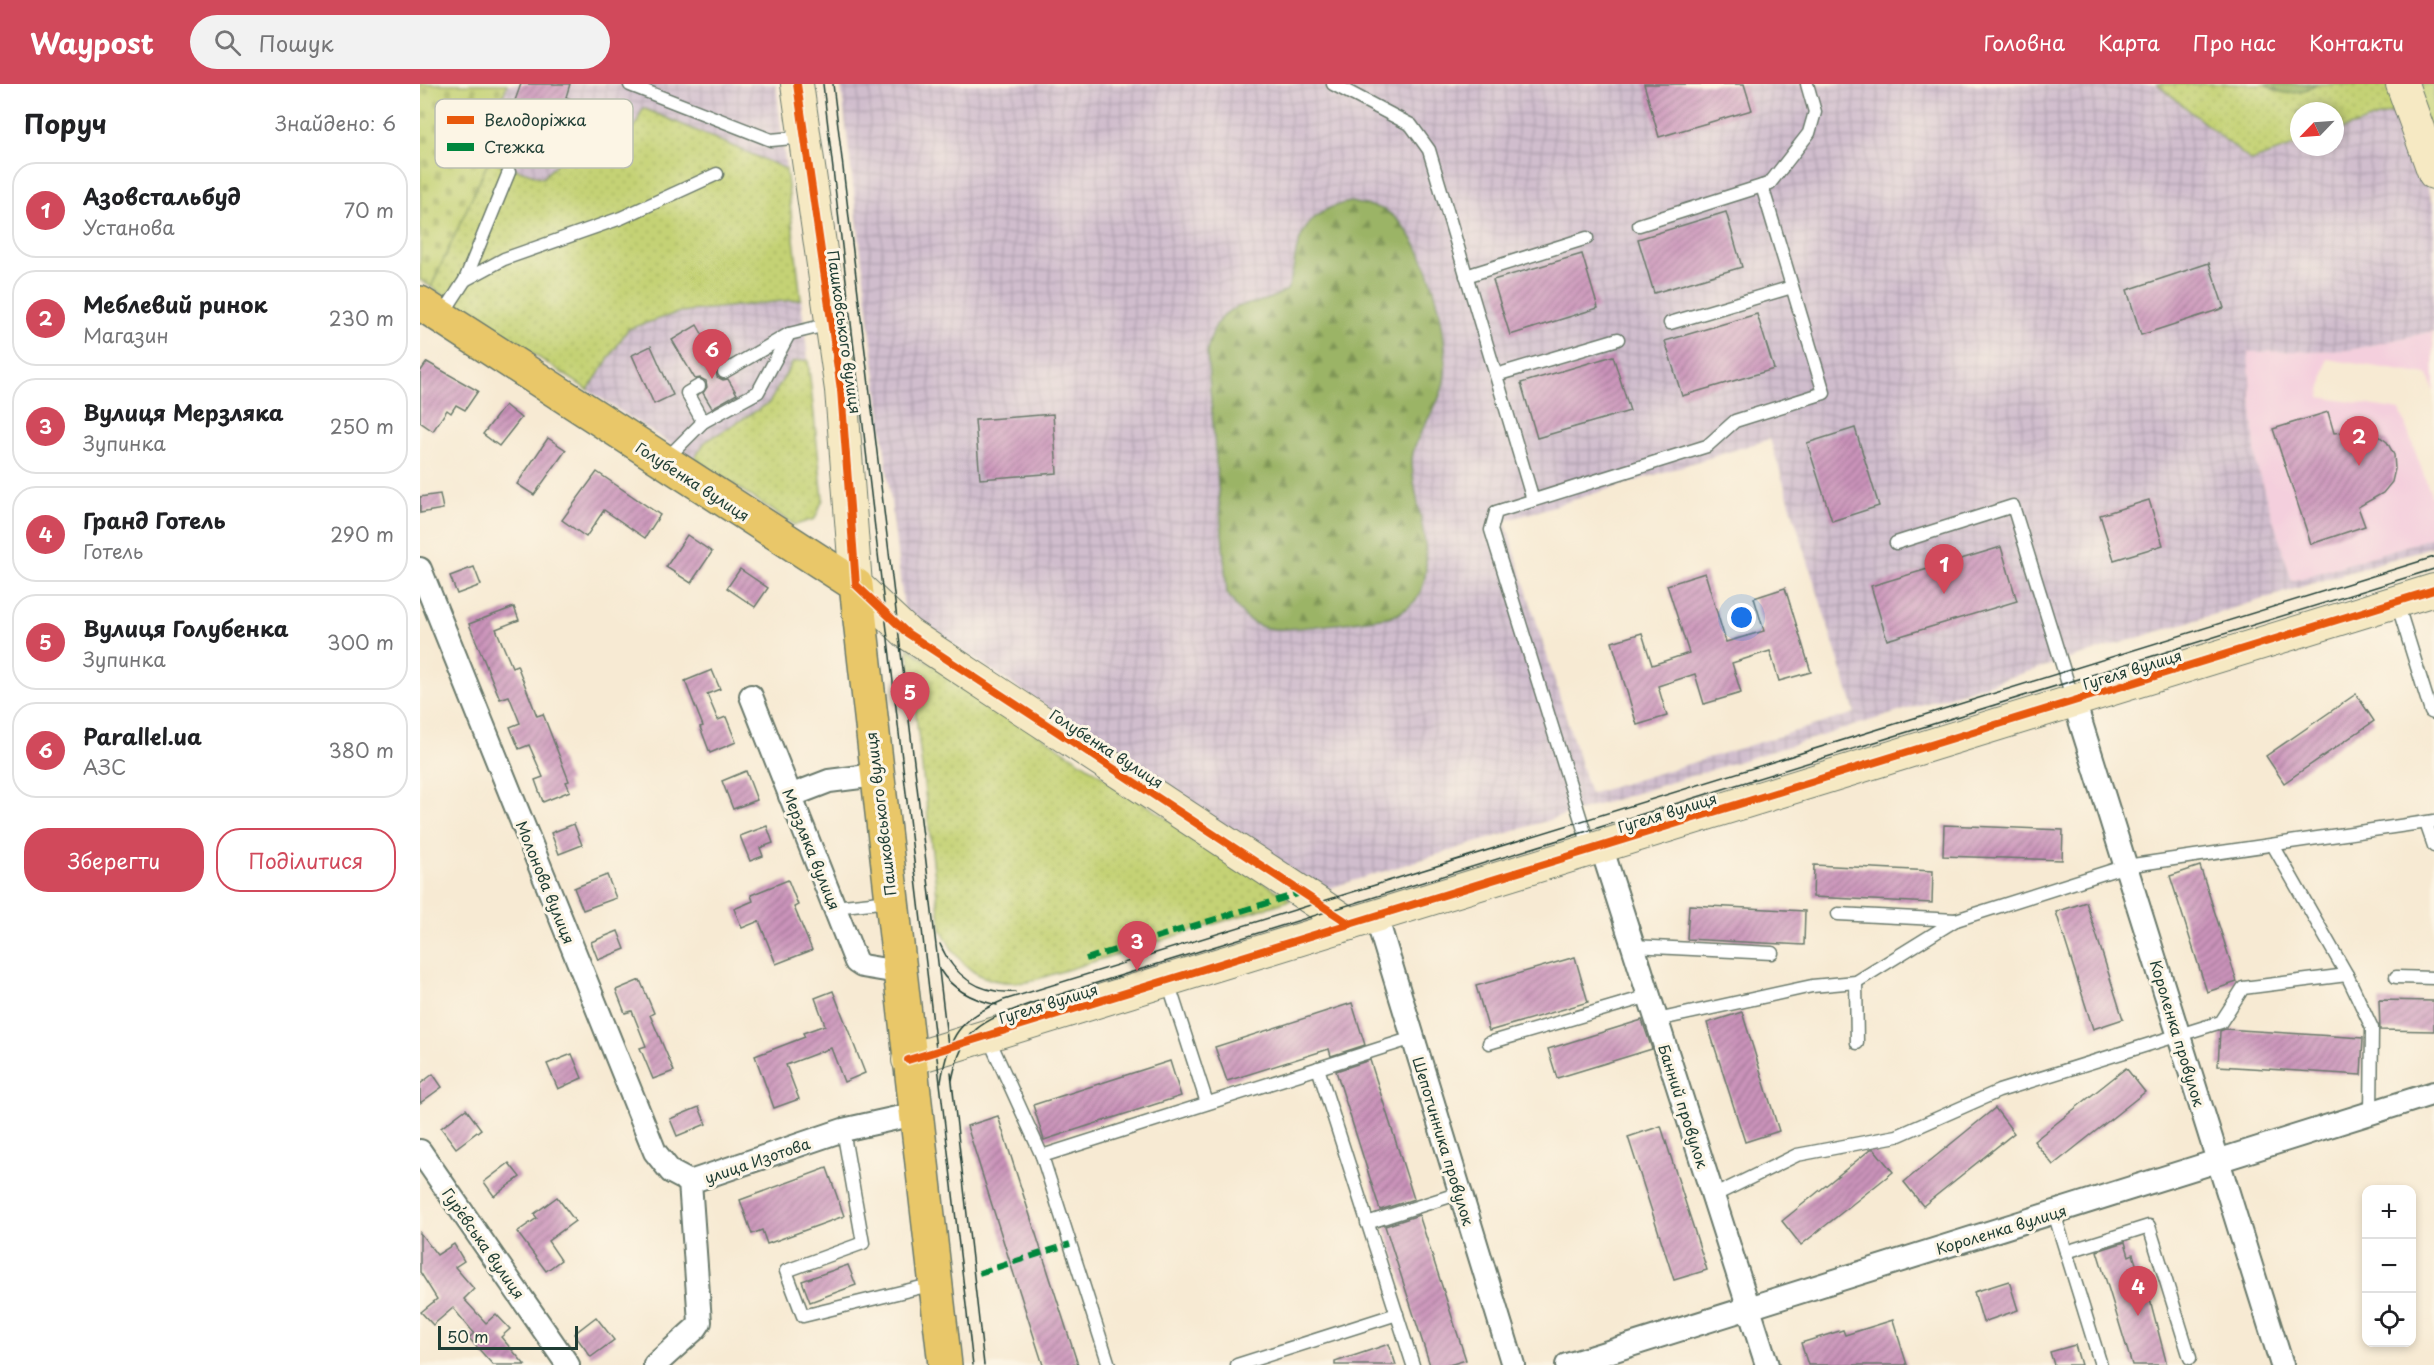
<!DOCTYPE html>
<html lang="uk">
<meta charset="utf-8">
<style>
body{margin:0;font-family:"Playpen Sans",sans-serif;background:#f2f2f2;color:#202124}
.controls{position:absolute;right:18px;bottom:18px;display:grid;overflow:hidden;border-radius:12px;box-shadow:0 3px 9px #0003}
.controls button{width:54px;height:54px;display:grid;place-items:center;padding:0;border:0;border-bottom:2px solid #e0e0e0;background:#fff;color:#202124;font:30px sans-serif}
.compass{position:absolute;left:1870px;top:18px;width:54px;height:54px;border-radius:50%;background:#fff;box-shadow:0 3px 9px #0003;rotate:245deg}
.scale{position:absolute;left:18px;bottom:15px;width:140px;box-sizing:border-box;padding-left:6px;border:3px solid #1f3d34;border-top:0;font-size:16px;line-height:21px;white-space:nowrap;color:#1f3d34;-webkit-text-stroke:4px #fcf5e5;paint-order:stroke}
.you{position:absolute;left:1322px;top:534px;width:21px;height:21px;margin:-15px;border:4px solid #fff;border-radius:50%;background:#1a73e8;box-shadow:0 0 0 9px #1a73e833}
.badge{display:grid;place-items:center;width:39px;height:39px;border-radius:50%;background:#d1495b;color:#fff;font-size:20px;font-weight:700}
.pin{position:absolute;translate:-50% -50px;filter:drop-shadow(0 2px 3px #0008)}
.pin::after{content:'';position:absolute;top:32px;width:21px;height:18px;background:inherit;clip-path:polygon(0 0,100% 0,50% 100%)}
.list{margin:0;padding:0;list-style:none}
h2{display:flex;justify-content:space-between;align-items:center;height:78px;margin:0;padding:0 24px;font-size:26px}
h2 small{font-size:20px;font-weight:400;color:#757577}
.list li{display:grid;grid-template-columns:39px 1fr auto;gap:18px;align-items:center;box-sizing:border-box;height:96px;margin:0 12px 12px;padding:0 12px;border:2px solid #e0e0e0;border-radius:24px}
.list b{display:block;font-size:22px;white-space:nowrap}
.list p{margin:0;font-size:20px;white-space:nowrap;color:#757577}
.list em{font-size:20px;font-style:normal;color:#757577}
.actions{display:flex;gap:12px;padding:18px 24px}
.actions a{flex:1;padding:14px 0;border:2px solid #d1495b;border-radius:24px;text-align:center;font-size:21px;color:#d1495b}
.actions .main{background:#d1495b;color:#fff}
.icon{flex:none;width:33px;height:33px;fill:none;stroke:currentColor;stroke-width:2;stroke-linecap:round;stroke-linejoin:round}
.map{position:relative;flex:none;width:2014px;height:1281px;overflow:hidden}
header{display:flex;align-items:center;gap:36px;box-sizing:border-box;height:84px;padding:0 30px;background:#d1495b;color:#fff}
header strong{font-size:28px}
nav{display:flex;gap:33px;margin-inline-start:auto;font-size:21px}
.search{width:420px;height:54px;background:#f2f2f2;display:flex;align-items:center;gap:15px;box-sizing:border-box;padding:0 21px;border-radius:33px;color:#757577;font-size:22px}
main{display:flex}
aside{flex:1;background:#fff}
.map>svg:first-child{display:block}
.built{fill:#f4cfdd}
.industrial{fill:url(#industrial-grid);fill-rule:evenodd}
.grass{fill:url(#grass-dots);stroke:#728854;stroke-width:1.5}
.forest{fill:url(#forest-firs);stroke:#5d784d;stroke-width:1.5}
.cemetery{fill:url(#cemetery-stones);stroke:#728854;stroke-width:1.5}
.park{fill:#c4d274;stroke:#728854;stroke-width:1.5}
.building{fill:url(#building-hatch)}
.lines{fill:none;stroke-linecap:round;stroke-linejoin:round}
.lane-casing{stroke:#6b7a6c;stroke-width:15}
.street-casing{stroke:#6b7a6c;stroke-width:26}
.secondary-casing{stroke:#6b7a6c;stroke-width:34}
.highway-casing{stroke:#6b7a6c;stroke-width:36}
.lane{stroke:#fff;stroke-width:12}
.street{stroke:#fff;stroke-width:22}
.secondary{stroke:#f6e9c3;stroke-width:32}
.highway{stroke:#e9c769;stroke-width:33}
.tram{stroke:#1f3d34;stroke-width:1.5}
.quiet{stroke:#00873e;stroke-width:6;stroke-dasharray:12 6;stroke-linecap:butt}
.cycleway-casing{stroke:#fcf5e5;stroke-width:11}
.cycleway{stroke:#e8590c;stroke-width:8}
.labels{text-anchor:middle;dominant-baseline:central;stroke-width:6;stroke-linejoin:round;paint-order:stroke}
.street-label{font-size:15px;fill:#1f3d34;stroke:#fcf5e5}
.key{fill:#fcf5e5;stroke:#babeb0;stroke-width:1.5}
.key-label{font-size:16px;fill:#1f3d34}
</style>
<header>
<strong>Waypost</strong>
<div class="search"><svg class="icon" aria-label="search" viewBox="0 0 24 24"><circle cx="10" cy="10" r="6"/><path d="M15 15l6 6"/></svg>Пошук</div>
<nav><a>Головна</a><a>Карта</a><a>Про нас</a><a>Контакти</a></nav>
</header>
<main>
<aside>
<h2>Поруч<small>Знайдено: 6</small></h2>
<ul class="list">
<li><span class="badge">1</span><div><b>Азовстальбуд</b><p>Установа</p></div><em>70 m</em></li>
<li><span class="badge">2</span><div><b>Меблевий ринок</b><p>Магазин</p></div><em>230 m</em></li>
<li><span class="badge">3</span><div><b>Вулиця Мерзляка</b><p>Зупинка</p></div><em>250 m</em></li>
<li><span class="badge">4</span><div><b>Гранд Готель</b><p>Готель</p></div><em>290 m</em></li>
<li><span class="badge">5</span><div><b>Вулиця Голубенка</b><p>Зупинка</p></div><em>300 m</em></li>
<li><span class="badge">6</span><div><b>Parallel.ua</b><p>АЗС</p></div><em>380 m</em></li>
</ul>
<div class="actions"><a class="main">Зберегти</a><a>Поділитися</a></div>
</aside>
<div class="map">
<svg width="2014" height="1281" viewBox="0 0 2014 1281">
<defs>
<pattern id="industrial-grid" width="8" height="8" patternUnits="userSpaceOnUse" patternTransform="scale(1.5)"><rect width="8" height="8" fill="#d0bdcd"/><path d="M0 4h8M4 0v8" fill="none" stroke="#b2a3b1"/></pattern>
<pattern id="grass-dots" width="8" height="8" patternUnits="userSpaceOnUse" patternTransform="scale(1.5)"><rect width="8" height="8" fill="#c4d274"/><path d="M2 2h.1M6 6h.1" fill="none" stroke="#a8b565" stroke-width="1.8" stroke-linecap="round"/></pattern>
<pattern id="forest-firs" width="22" height="20" patternUnits="userSpaceOnUse" patternTransform="scale(1.5)"><rect width="22" height="20" fill="#9bb466"/><path d="M5 1l3.5 6h-7zM16 11l3.5 6h-7z" fill="#7e9455"/></pattern>
<pattern id="cemetery-stones" width="16" height="16" patternUnits="userSpaceOnUse" patternTransform="scale(1.5)"><rect width="16" height="16" fill="#c4d274"/><path d="M2 7V4a2 2 0 0 1 4 0v3zM10 15v-3a2 2 0 0 1 4 0v3z" fill="#a8b565"/></pattern>
<pattern id="building-hatch" width="6" height="6" patternUnits="userSpaceOnUse" patternTransform="scale(1.5)"><rect width="6" height="6" fill="#ca93ba"/><path d="M-1 1l2-2M0 6l6-6M5 7l2-2" fill="none" stroke="#a37998"/></pattern>
</defs>
<rect width="100%" height="100%" fill="#fcf5e5"/>
<filter id="ink" filterUnits="userSpaceOnUse"><feTurbulence type="fractalNoise" baseFrequency=".0167" numOctaves="2"/><feDisplacementMap in="SourceGraphic" scale="12" xChannelSelector="R" yChannelSelector="G"/><feConvolveMatrix kernelMatrix="1 2 1 2 8 2 1 2 1" color-interpolation-filters="sRGB"/></filter>
<filter id="wash" filterUnits="userSpaceOnUse"><feTurbulence type="fractalNoise" baseFrequency=".008" numOctaves="4" result="noise"/><feDisplacementMap in="SourceGraphic" scale="24" xChannelSelector="R" yChannelSelector="G"/><feGaussianBlur stdDeviation="1.35" result="paint"/><feColorMatrix in="noise" values="0 0 0 0 0 0 0 0 0 0 0 0 0 0 0 0 0 1.4 0 .05"/><feComposite in="paint" operator="in"/></filter>
<g filter="url(#wash)">
<rect width="100%" height="100%" fill="#f7ead3"/>
<!-- built -->
<path class="built" d="M2013 247 2014 308 2008 291 1907 275 1900 313 1980 326 2014 419V453L1872 497 1836 380 1828 268 1930 266Z"/>
<!-- industrial -->
<g class="industrial">
<path d="M87 0H356L366 85 223 24 215 43 184 30 123 94 63 74Z"/>
<path d="M421 0H1737L1831 77 1879 60V63H1915V48L1979 26 2014 122V250L2013 247 1930 266 1828 268 1836 380 1872 497 2014 453V462L900 807 484 527ZM1350 355 1435 629 1170 710 1085 437Z"/>
<path d="M381 215 388 276 373 278 349 319 286 358 274 375 168 306 208 245 260 228Z"/>
</g>
<!-- grass -->
<g class="grass">
<path d="M1737 0H1845L1855 7 1888 5 1896 0H1969L1979 26 1915 48V27H1879V60L1831 77Z"/>
<path d="M223 24 366 85 381 215 260 228 208 245 168 306 11 203 69 76 123 94 184 29 215 43Z"/>
<path d="M388 276 403 415 395 435 375 441 274 375 285 358 349 319 373 278Z"/>
<path d="M488 564 871 816 608 898C561 902 540 885 521 845Z"/>
</g>
<!-- forest -->
<g class="forest">
<path d="M1845 0H1896C1878 12 1863 13 1845 0Z"/>
<path d="M931 118C941 121 957 121 966 127 1009 151 1033 257 1023 302 1017 328 993 351 992 377 992 416 1021 482 996 516 992 520 983 527 978 530 968 535 875 545 860 545 854 545 844 544 838 541 823 535 816 522 807 509L787 268C800 207 826 231 867 206 874 193 873 179 877 165 884 137 904 122 931 118Z"/>
</g>
<!-- cemetery -->
<path class="cemetery" d="M0 0H87L63 74 69 76 11 203 0 196Z"/>
<!-- park -->
<path class="park" d="M1991 0H2014V63Z"/>
<g id="blocks">
<!-- building -->
<g class="building">
<path d="M101 0H150L146 13 150 15 138 50 126 46 120 64 88 53 95 35 89 33Z"/>
<path d="M1224 0H1324L1332 26 1239 53Z"/>
<path d="M1306 128 1322 183 1234 209 1218 155Z"/>
<path d="M1162 170 1178 224 1090 251 1073 196Z"/>
<path d="M1789 179 1804 224 1721 251 1707 206Z"/>
<path d="M1337 230 1354 285 1262 312 1245 257Z"/>
<path d="M277 241 300 281 296 287 297 293 303 296 308 295 317 310 292 324 283 309 287 303 286 297 280 294 275 295 252 256Z"/>
<path d="M231 262 253 311 234 320 212 271Z"/>
<path d="M1193 272 1210 327 1117 354 1101 299Z"/>
<path d="M7 278 58 307 45 326 36 321 31 329 27 326 13 347 0 338V288Z"/>
<path d="M85 321 101 334 79 362 63 350Z"/>
<path d="M1908 328 1914 349 1942 346 1956 350 1967 358 1974 371 1975 385 1972 398 1963 409 1938 423 1945 442 1891 460 1853 345Z"/>
<path d="M633 330 637 389 560 395 555 336Z"/>
<path d="M1435 344 1459 422 1412 437 1387 359Z"/>
<path d="M128 354 146 366 114 411 97 400Z"/>
<path d="M177 388 240 431 225 454 184 426 166 453 142 436Z"/>
<path d="M20 410 23 425 0 429V413Z"/>
<path d="M1729 416 1743 461 1694 476 1680 431Z"/>
<path d="M267 451 292 468 271 499 246 483Z"/>
<path d="M1581 463 1597 517 1467 556 1451 502Z"/>
<path d="M54 483 61 501 37 510 30 492Z"/>
<path d="M320 485 348 504 335 523 307 504Z"/>
<path d="M1285 489 1306 558 1344 547 1334 514 1365 504 1391 588 1359 597 1350 567 1312 579 1321 609 1284 620 1275 590 1238 602 1247 632 1217 641 1192 558 1222 549 1232 581 1269 569 1247 501Z"/>
<path d="M94 523 99 536 76 545 92 583 97 581 117 632 123 630 149 697 146 698 150 707 123 718 115 696 123 693 109 661 99 665 90 643 100 639 89 612 80 615 49 540Z"/>
<path d="M292 586 300 605 287 610 298 636 306 633 316 658 290 669 280 643 283 642 265 597Z"/>
<path d="M1936 610 1954 637 1864 699 1846 672Z"/>
<path d="M326 687 337 716 313 725 302 697Z"/>
<path d="M154 740 162 761 139 770 131 749Z"/>
<path d="M1524 741 1643 746 1642 776 1523 772Z"/>
<path d="M347 742 353 759 340 764 343 772 330 777 320 752Z"/>
<path d="M1394 781 1513 787 1512 819 1393 813Z"/>
<path d="M1780 782 1817 898 1787 908 1750 792Z"/>
<path d="M187 791 196 814 163 826 154 804Z"/>
<path d="M368 796 378 821 374 823 392 866 356 880 339 837 322 844 314 825 333 817 331 811Z"/>
<path d="M1666 818 1703 935 1673 945 1636 828Z"/>
<path d="M1269 821 1385 827 1384 861 1267 855Z"/>
<path d="M198 847 205 865 178 876 171 858Z"/>
<path d="M1155 873 1168 918 1069 947 1056 902Z"/>
<path d="M220 896 234 929 230 931 254 987 233 995 220 964 226 962 212 927 205 929 196 906Z"/>
<path d="M413 907 445 989 424 998 411 964 366 981 379 1015 354 1024 335 972 385 953 383 949 405 941 395 914Z"/>
<path d="M1959 916 2014 917V947L1960 946Z"/>
<path d="M932 919 945 961 911 972 909 965 807 997 795 963Z"/>
<path d="M1322 928 1359 1047 1325 1058 1287 939Z"/>
<path d="M1222 936 1232 965 1137 994 1128 965Z"/>
<path d="M1805 945 1943 954 1941 991 1798 982 1800 947Z"/>
<path d="M152 970 162 994 138 1005 127 980Z"/>
<path d="M950 976 994 1115 960 1126 916 987Z"/>
<path d="M750 977 761 1012 624 1056 613 1021Z"/>
<path d="M1706 984 1725 1008 1633 1081 1614 1057Z"/>
<path d="M13 990 22 1003 0 1019V1000Z"/>
<path d="M279 1023 286 1040 257 1052 250 1035Z"/>
<path d="M1575 1024 1594 1049 1503 1122 1484 1098Z"/>
<path d="M46 1025 61 1045 36 1064 21 1044Z"/>
<path d="M578 1032 631 1197 658 1281H623L589 1175 547 1042Z"/>
<path d="M1241 1042 1287 1186 1254 1196 1208 1053Z"/>
<path d="M1451 1065H1454L1473 1088 1381 1161 1362 1137Z"/>
<path d="M89 1079 100 1093 74 1112 64 1098Z"/>
<path d="M407 1084 424 1132 347 1160 342 1146 332 1150 320 1116Z"/>
<path d="M137 1113 155 1137 128 1157 141 1176 126 1187 97 1148 117 1134 114 1130Z"/>
<path d="M999 1131 1046 1276 1029 1281H1010L965 1142Z"/>
<path d="M0 1149 17 1171 34 1160 44 1177 35 1183 54 1205 44 1215 66 1239 76 1230 90 1245 81 1253 105 1281H73L49 1254 54 1249 33 1224 13 1241 1 1228 17 1215 0 1188Z"/>
<path d="M1705 1158 1709 1172 1713 1170 1725 1209 1728 1208 1747 1281H1712L1677 1167Z"/>
<path d="M428 1181 436 1201 390 1218 382 1197Z"/>
<path d="M1589 1197 1598 1226 1563 1238 1554 1208Z"/>
<path d="M176 1233 194 1256 171 1273 154 1250Z"/>
<path d="M1473 1236 1487 1281H1388L1381 1259 1423 1246 1425 1251Z"/>
<path d="M969 1260 976 1281H915V1278Z"/>
<path d="M1655 1261 1661 1281H1634L1630 1268Z"/>
</g>
</g>
</g>
<g filter="url(#ink)">
<use href="#blocks" fill-opacity="0" stroke="#6b7a6c" stroke-width="1.5"/>
<g class="lines">
<!-- lane casing -->
<g class="lane-casing">
<g id="lane">
<path d="M913 0 991 41 1009 66 1113 416"/>
<path d="M210 1 351 56 383 53"/>
<path d="M1219 141 1342 102"/>
<path d="M1046 192 1167 154"/>
<path d="M45 196 84 175 201 134 297 90"/>
<path d="M21 233 45 196 89 88"/>
<path d="M1250 239 1372 203"/>
<path d="M304 288 369 250 410 240"/>
<path d="M1076 291 1198 255"/>
<path d="M279 302 267 309 283 338"/>
<path d="M246 375 283 338 338 308 369 250"/>
<path d="M1476 459 1593 422 1653 616"/>
<path d="M1977 519 2011 628 2014 629"/>
<path d="M2006 739 2014 762"/>
<path d="M1853 761 1927 891 1952 944 1951 1029"/>
<path d="M1170 765 1071 446 1076 428 1287 362 1315 337 1404 309 1342 102 1350 99 1389 49 1395 28 1387 0"/>
<path d="M414 823 470 817"/>
<path d="M1418 830 1536 836"/>
<path d="M1213 862 1352 869"/>
<path d="M1976 893 2014 894"/>
<path d="M748 898 787 1019"/>
<path d="M1436 898 1437 959"/>
<path d="M1237 936 1392 902 1436 898 1536 836 1706 782 2014 737"/>
<path d="M568 953 622 1072 689 1281"/>
<path d="M1069 959 1229 912"/>
<path d="M898 984 993 1281"/>
<path d="M423 1046 443 1159 366 1187 383 1232 514 1200"/>
<path d="M622 1072 993 954"/>
<path d="M1293 1112 1377 1071 1477 1052 1579 1007 1801 938 1823 904 1927 891"/>
<path d="M1634 1129 1681 1281"/>
<path d="M947 1139 1040 1109"/>
<path d="M1646 1168 1729 1142 1770 1274"/>
<path d="M817 1281 977 1230"/>
</g>
</g>
<!-- street casing -->
<g class="street-casing">
<g id="street">
<path d="M0 485 235 1068 251 1088 270 1098"/>
<path d="M331 612 436 878 442 882 478 888"/>
<path d="M1654 617 1862 1281"/>
<path d="M370 712 409 697 456 691"/>
<path d="M1181 762 1347 1281"/>
<path d="M956 832 1093 1281"/>
<path d="M0 1067 148 1281"/>
<path d="M270 1098 423 1046 495 1030"/>
<path d="M235 1281 276 1244 280 1238 270 1098"/>
<path d="M1147 1281 2014 1009"/>
</g>
</g>
<!-- secondary casing -->
<g class="secondary-casing">
<g id="secondary">
<path d="M377 0 421 306 436 501 487 549 930 840"/>
<path d="M1982 0 2014 89"/>
<path d="M488 976 2014 506"/>
</g>
</g>
<!-- highway casing -->
<g class="highway-casing">
<path id="highway" d="M0 219 436 501 525 1281"/>
</g>
<!-- lane -->
<use href="#lane" class="lane"/>
<!-- street -->
<use href="#street" class="street"/>
<!-- secondary -->
<use href="#secondary" class="secondary"/>
<!-- highway -->
<use href="#highway" class="highway"/>
<!-- tram -->
<g class="tram">
<path d="M403 0 553 1281"/>
<path d="M413 0 528 962"/>
<path d="M520 860C534 892 559 910 595 908"/>
<path d="M520 886C533 907 554 916 577 921"/>
<path d="M531 989 564 1281"/>
<path d="M532 996C543 942 563 937 612 919L2014 485"/>
<path d="M521 998C528 952 540 934 584 916L2014 473"/>
</g>
<!-- quiet -->
<g class="quiet">
<path d="M666 875 883 808"/>
<path d="M559 1189 650 1160"/>
</g>
<!-- cycleway casing -->
<g class="cycleway-casing">
<g id="cycleway">
<path d="M377 0 421 306 436 501 487 549 930 840"/>
<path d="M488 976 2014 506"/>
</g>
</g>
<!-- cycleway -->
<use href="#cycleway" class="cycleway"/>
</g>
</g>
<g class="labels">
<!-- street labels -->
<g class="street-label">
<text transform="translate(425 248) rotate(82)">Пашковського вулиця</text>
<text transform="translate(273 397) rotate(33)">Голубенка вулиця</text>
<text transform="translate(1712 585) rotate(-17)">Гугеля вулиця</text>
<text transform="translate(687 664) rotate(33)">Голубенка вулиця</text>
<text transform="translate(1247 728) rotate(-17)">Гугеля вулиця</text>
<text transform="translate(460 730) rotate(-97)">Пашковського вулиця</text>
<text transform="translate(392 765) rotate(68)">Мерзляка вулиця</text>
<text transform="translate(126 798) rotate(68)">Молонова вулиця</text>
<text transform="translate(628 919) rotate(-17)">Гугеля вулиця</text>
<text transform="translate(1758 949) rotate(73)">Короленка провулок</text>
<text transform="translate(1264 1022) rotate(72)">Банний провулок</text>
<text transform="translate(1024 1057) rotate(73)">Шепотинника провулок</text>
<text transform="translate(337 1076) rotate(-19)">улица Изотова</text>
<text transform="translate(1581 1145) rotate(-17)">Короленка вулиця</text>
<text transform="translate(64 1159) rotate(55)">Гур’євська вулиця</text>
</g>
</g>
<!-- legend -->
<rect x="15" y="15" width="198" height="69" rx="9" class="key"/>
<rect x="27" y="32" width="27" height="8" fill="#e8590c"/>
<rect x="27" y="59" width="27" height="8" fill="#00873e"/>
<g class="key-label">
<text x="64" y="42">Велодоріжка</text>
<text x="64" y="69">Стежка</text>
</g>
</svg>
<div class="controls">
<button>+</button>
<button>−</button>
<button><svg class="icon" aria-label="locate" viewBox="0 0 24 24"><circle cx="12" cy="12" r="6"/><path d="M12 2v4M12 18v4M2 12h4M18 12h4"/></svg></button>
</div>
<svg class="compass" viewBox="-18 -18 36 36"><path d="M0-13l5 13h-10z" fill="#e53935"/><path d="M0 13l5-13h-10z" fill="#757577"/></svg>
<div class="scale">50 m</div>
<div class="you"></div>
<div class="pin badge" style="left:1524px;top:510px">1</div>
<div class="pin badge" style="left:1939px;top:382px">2</div>
<div class="pin badge" style="left:717px;top:887px">3</div>
<div class="pin badge" style="left:1718px;top:1232px">4</div>
<div class="pin badge" style="left:490px;top:638px">5</div>
<div class="pin badge" style="left:292px;top:295px">6</div>
</div>
</main>
